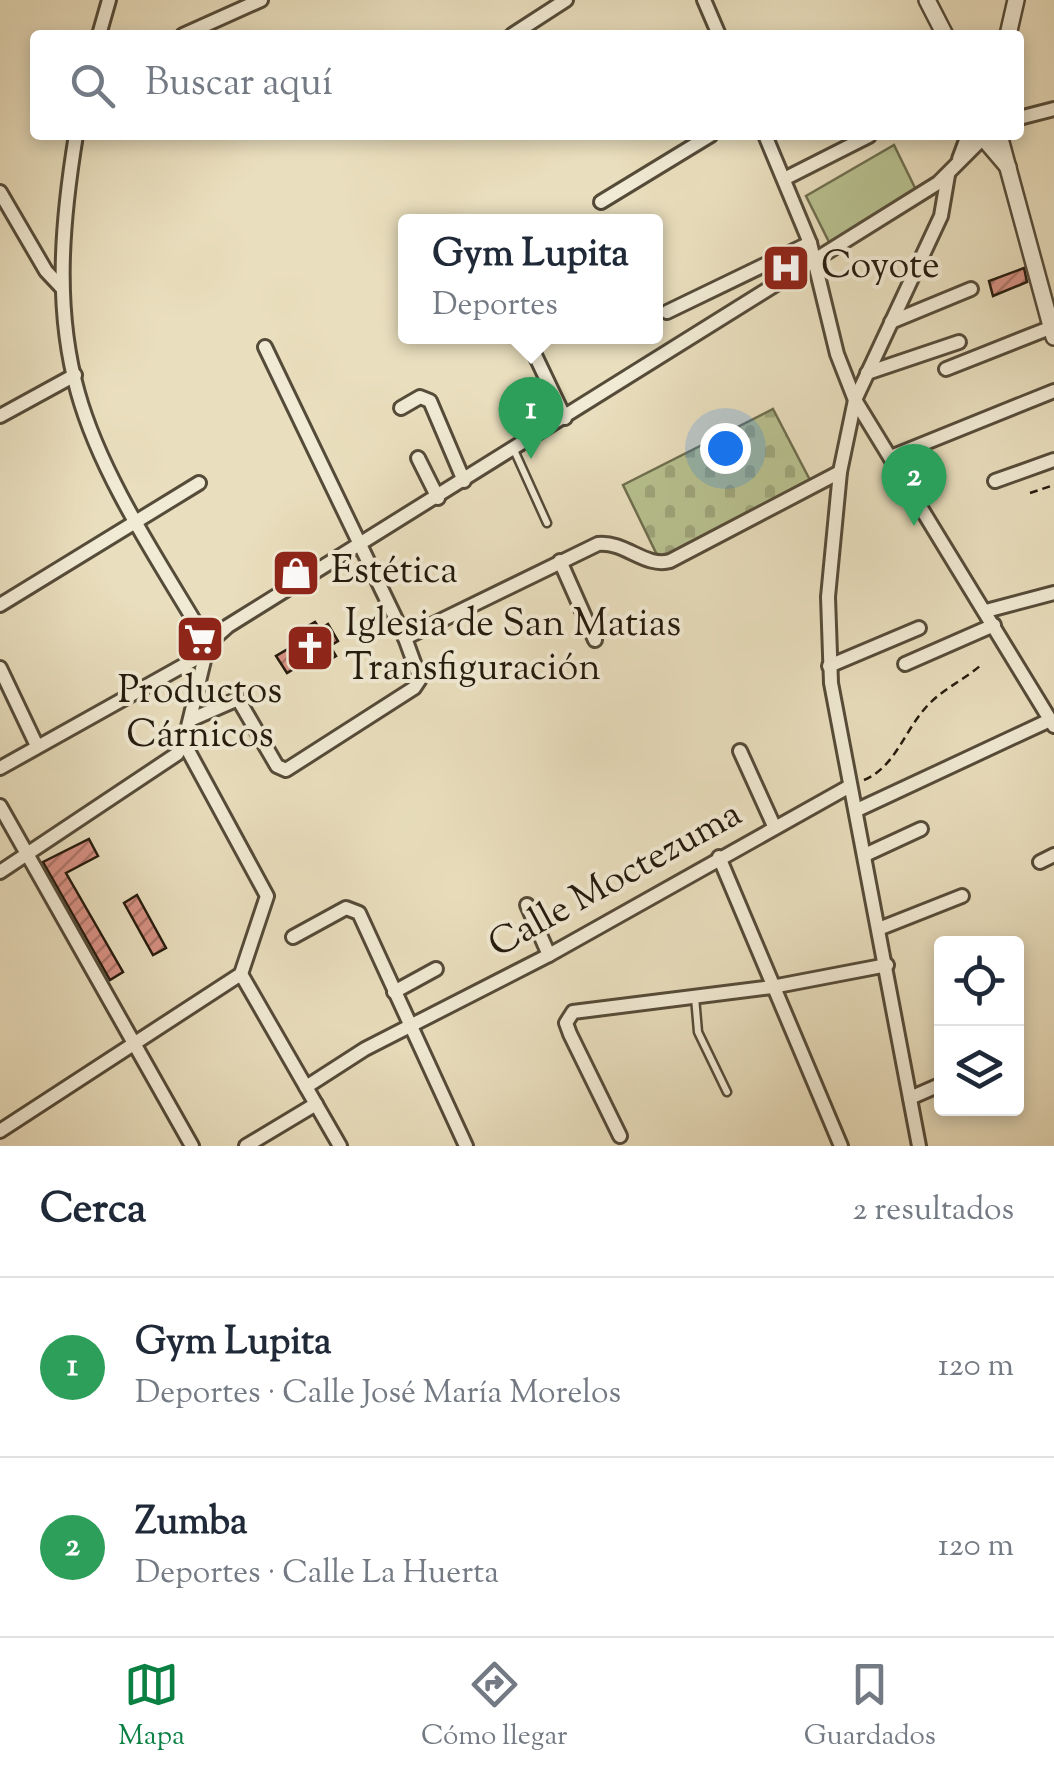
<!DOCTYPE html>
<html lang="es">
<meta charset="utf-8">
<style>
body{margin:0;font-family:"Sorts Mill Goudy",serif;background:#f2f2f3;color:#1f2937}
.controls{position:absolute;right:30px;bottom:30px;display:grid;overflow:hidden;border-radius:10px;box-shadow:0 5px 15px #0003}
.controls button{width:90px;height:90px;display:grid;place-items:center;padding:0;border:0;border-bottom:2px solid #e0e1e3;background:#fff;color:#1f2937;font:50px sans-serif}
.you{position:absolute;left:725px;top:448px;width:35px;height:35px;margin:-25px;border:8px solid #fff;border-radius:50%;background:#1a73e8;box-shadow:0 0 0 15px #1a73e833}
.badge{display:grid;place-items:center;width:65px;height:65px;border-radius:50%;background:#0b8043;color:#fff;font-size:32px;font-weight:700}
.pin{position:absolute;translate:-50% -82px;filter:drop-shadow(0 2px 5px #0008)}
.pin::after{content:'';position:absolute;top:52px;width:35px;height:30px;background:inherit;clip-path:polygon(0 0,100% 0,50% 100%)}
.popup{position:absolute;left:398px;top:214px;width:265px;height:130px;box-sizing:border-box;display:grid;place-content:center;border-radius:10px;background:#fff;filter:drop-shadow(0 2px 8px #0005);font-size:32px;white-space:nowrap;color:#747a83}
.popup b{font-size:38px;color:#1f2937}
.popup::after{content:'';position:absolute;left:50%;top:100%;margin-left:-20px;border:20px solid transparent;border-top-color:#fff}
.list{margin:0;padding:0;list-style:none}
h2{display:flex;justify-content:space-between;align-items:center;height:130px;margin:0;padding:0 40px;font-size:42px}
h2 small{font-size:32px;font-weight:400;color:#747a83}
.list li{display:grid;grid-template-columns:65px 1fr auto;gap:30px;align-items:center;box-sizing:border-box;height:180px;padding:0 40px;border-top:2px solid #e0e1e3}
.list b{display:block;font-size:38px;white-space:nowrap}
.list p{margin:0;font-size:32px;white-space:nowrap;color:#747a83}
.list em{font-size:32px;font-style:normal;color:#747a83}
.icon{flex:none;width:55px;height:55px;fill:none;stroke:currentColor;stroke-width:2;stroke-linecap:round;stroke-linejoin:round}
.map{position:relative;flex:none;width:1054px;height:1146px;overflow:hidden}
.search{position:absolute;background:#fff;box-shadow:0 5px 15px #0003;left:30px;right:30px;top:30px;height:110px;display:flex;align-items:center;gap:25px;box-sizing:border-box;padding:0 35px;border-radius:10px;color:#747a83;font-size:38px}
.sheet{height:490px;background:#fff}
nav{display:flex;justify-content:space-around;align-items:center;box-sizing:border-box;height:140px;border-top:2px solid #e0e1e3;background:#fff;font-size:28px;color:#747a83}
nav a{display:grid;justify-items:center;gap:5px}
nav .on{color:#0b8043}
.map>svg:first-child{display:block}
.cemetery{fill:url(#cemetery-stones);stroke:#6e6e4e;stroke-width:2.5}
.garden{fill:#b8c190;stroke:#6e6e4e;stroke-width:2.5}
.building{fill:url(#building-hatch);stroke:#241a0d;stroke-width:2.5}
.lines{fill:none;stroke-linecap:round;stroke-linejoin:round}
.service-casing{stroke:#554b39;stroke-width:11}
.minor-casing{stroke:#554b39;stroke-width:18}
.tertiary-casing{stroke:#554b39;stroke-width:20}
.path{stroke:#241a0d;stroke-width:2.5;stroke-dasharray:8 5;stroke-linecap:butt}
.service{stroke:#f1ead4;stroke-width:6}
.minor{stroke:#f1ead4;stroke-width:12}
.tertiary{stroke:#f1ead4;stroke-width:15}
.labels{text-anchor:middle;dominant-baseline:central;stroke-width:8;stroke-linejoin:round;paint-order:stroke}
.poi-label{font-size:38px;fill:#241a0d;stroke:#f1ead4;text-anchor:start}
.street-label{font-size:38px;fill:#241a0d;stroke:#f1ead4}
</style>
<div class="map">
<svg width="1054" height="1146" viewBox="0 0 1054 1146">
<defs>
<pattern id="cemetery-stones" width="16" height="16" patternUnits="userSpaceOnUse" patternTransform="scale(2.5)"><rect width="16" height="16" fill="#b8c190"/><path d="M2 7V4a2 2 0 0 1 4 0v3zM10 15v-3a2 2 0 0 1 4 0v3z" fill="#9ea57b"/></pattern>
<pattern id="building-hatch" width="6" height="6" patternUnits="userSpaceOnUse" patternTransform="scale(2.5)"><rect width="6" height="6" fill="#d89184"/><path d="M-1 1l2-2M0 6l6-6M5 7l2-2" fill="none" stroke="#af766a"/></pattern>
</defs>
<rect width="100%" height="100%" fill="#e9debd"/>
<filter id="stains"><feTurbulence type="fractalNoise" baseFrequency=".002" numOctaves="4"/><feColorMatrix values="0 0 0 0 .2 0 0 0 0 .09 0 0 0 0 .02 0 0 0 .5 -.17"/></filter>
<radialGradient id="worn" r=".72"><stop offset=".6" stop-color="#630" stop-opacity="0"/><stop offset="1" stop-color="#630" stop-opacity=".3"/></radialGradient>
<!-- cemetery -->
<path class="cemetery" d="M773 409 812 484 660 561 623 485Z"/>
<!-- garden -->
<path class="garden" d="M894 145 918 194 830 244 806 196Z"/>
<!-- building -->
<g class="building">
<path d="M1024 268 1027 282 993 296 989 281Z"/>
<path d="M315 622 320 629 328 624 338 641 330 646 336 656 318 667 312 658 287 673 276 656 303 640 298 632Z"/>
<path d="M89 839 98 856 66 873 123 972 110 980 43 862Z"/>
<path d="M137 895 166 948 153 955 124 903Z"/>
</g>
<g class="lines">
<!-- service casing -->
<g class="service-casing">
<g id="service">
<path d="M514 450 547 523"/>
<path d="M695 997 698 1032 727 1092"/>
</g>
</g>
<!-- minor casing -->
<g class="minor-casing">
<g id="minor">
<path d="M704 0 719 35"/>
<path d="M99 35 109 0"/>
<path d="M183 35 261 0"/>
<path d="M512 35 566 0"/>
<path d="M1019 118 1054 109"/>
<path d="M76 135C62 221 54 308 78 393 102 479 163 567 208 644"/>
<path d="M765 135 810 243 837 354 855 400 1054 726"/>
<path d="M959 159 968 135"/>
<path d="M784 179 869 136"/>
<path d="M0 192 46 271 62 288"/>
<path d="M601 202 711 135"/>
<path d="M667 312 810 243"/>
<path d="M891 322 971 289"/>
<path d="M543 336 535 344 534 353 565 418"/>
<path d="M946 369 1052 327"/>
<path d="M867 373 959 342"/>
<path d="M401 408 420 397 430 401 464 481"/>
<path d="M0 416 75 375"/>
<path d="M893 456 1054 391"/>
<path d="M418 458 438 498"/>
<path d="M995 481 1054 460"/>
<path d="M560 561 595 640"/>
<path d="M0 605 199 483"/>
<path d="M986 611 1054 593"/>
<path d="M405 638 598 544C625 541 645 568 670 561L840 472"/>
<path d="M208 644 228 626 938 183 981 140"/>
<path d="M905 664 994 625"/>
<path d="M829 666 919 628"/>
<path d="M0 668 37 746"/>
<path d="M190 720 238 699 277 766 286 770 414 688 420 679 405 638 265 347"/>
<path d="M740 751 774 826"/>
<path d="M0 768 204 654"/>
<path d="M0 806 192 1146"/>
<path d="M857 810 1050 720"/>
<path d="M867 854 921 829"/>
<path d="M719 857 841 1146"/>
<path d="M1040 862 1054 855"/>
<path d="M0 872 177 754 184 743 208 644"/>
<path d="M527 905 549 955"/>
<path d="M881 928 962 896"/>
<path d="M293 937 346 908 359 913 466 1146"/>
<path d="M241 974 340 1146"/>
<path d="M394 992 436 969"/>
<path d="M306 1087 365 1049 549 955 850 786"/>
<path d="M910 1098 942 1084"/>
<path d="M0 1131 241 974 267 896 184 743"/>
<path d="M620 1136 570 1034 566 1023 573 1012 772 987 887 965"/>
<path d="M246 1146 316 1104"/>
<path d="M919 1146 831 683 828 597 840 472 855 400 941 216 948 175"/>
</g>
</g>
<!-- tertiary casing -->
<g class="tertiary-casing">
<g id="tertiary">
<path d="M927 0 945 35"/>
<path d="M1008 35 1016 0"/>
<path d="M999 135 1054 337"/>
<path d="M985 140 1008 167"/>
</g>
</g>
<!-- path -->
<g class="path">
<path d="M1030 493 1054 485"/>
<path d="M864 780C897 766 904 729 930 703 945 688 965 679 981 665"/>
</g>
<!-- service -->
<use href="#service" class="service"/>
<!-- minor -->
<use href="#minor" class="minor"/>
<!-- tertiary -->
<use href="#tertiary" class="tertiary"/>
</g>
<!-- icons -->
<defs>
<g id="hospital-square" transform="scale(2.5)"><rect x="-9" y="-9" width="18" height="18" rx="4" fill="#8f2418" stroke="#f1ead4"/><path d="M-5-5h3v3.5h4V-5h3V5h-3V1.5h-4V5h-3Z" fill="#fff"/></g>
<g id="shop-square" transform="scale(2.5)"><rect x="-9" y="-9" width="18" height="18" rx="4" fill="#8f2418" stroke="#f1ead4"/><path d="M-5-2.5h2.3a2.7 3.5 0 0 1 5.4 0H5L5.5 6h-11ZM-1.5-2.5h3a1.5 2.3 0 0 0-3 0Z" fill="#fff"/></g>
<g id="supermarket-square" transform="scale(2.5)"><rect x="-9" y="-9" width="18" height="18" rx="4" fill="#8f2418" stroke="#f1ead4"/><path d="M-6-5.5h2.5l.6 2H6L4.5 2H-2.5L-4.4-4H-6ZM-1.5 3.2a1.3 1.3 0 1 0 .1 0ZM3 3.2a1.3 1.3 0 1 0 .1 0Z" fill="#fff"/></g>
<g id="church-square" transform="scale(2.5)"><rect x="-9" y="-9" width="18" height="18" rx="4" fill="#8f2418" stroke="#f1ead4"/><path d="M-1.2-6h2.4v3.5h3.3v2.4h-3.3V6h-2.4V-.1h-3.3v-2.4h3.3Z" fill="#fff"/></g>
</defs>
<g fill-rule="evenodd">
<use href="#hospital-square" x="786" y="268"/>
<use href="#shop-square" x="296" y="573"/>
<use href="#supermarket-square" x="200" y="639"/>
<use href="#church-square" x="310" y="648"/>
</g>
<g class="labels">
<!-- poi labels -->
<g class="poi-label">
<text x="821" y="268">Coyote</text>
<text x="331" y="573">Estética</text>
<text x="345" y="626">Iglesia de San Matias<tspan x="345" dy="44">Transfiguración</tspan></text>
<text x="200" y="693" text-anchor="middle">Productos<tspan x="200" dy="44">Cárnicos</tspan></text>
</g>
<!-- street labels -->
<g class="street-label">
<text transform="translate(616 881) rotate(-29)">Calle Moctezuma</text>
</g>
</g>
<rect width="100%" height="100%" filter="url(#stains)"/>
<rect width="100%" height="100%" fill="url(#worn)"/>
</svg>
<div class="controls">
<button><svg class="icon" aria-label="locate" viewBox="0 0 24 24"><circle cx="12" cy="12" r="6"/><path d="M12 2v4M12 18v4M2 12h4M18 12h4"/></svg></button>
<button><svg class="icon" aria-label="layers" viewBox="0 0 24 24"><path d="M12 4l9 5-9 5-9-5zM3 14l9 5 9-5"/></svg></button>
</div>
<div class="you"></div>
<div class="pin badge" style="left:531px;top:459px;background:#2e9e5b">1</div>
<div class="popup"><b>Gym Lupita</b>Deportes</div>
<div class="pin badge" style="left:914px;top:526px;background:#2e9e5b">2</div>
<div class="search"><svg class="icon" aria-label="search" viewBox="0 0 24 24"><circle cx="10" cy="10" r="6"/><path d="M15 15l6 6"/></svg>Buscar aquí</div>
</div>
<section class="sheet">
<h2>Cerca<small>2 resultados</small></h2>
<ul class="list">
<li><span class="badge" style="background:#2e9e5b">1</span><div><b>Gym Lupita</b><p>Deportes · Calle José María Morelos</p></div><em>120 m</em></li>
<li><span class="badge" style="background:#2e9e5b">2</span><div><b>Zumba</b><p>Deportes · Calle La Huerta</p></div><em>120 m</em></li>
</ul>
</section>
<nav>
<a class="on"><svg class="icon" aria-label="map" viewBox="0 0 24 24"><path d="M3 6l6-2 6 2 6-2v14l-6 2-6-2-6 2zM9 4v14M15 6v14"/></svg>Mapa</a>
<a><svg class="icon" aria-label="directions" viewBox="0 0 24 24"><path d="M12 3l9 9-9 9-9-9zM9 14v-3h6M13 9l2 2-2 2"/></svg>Cómo llegar</a>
<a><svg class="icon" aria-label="saved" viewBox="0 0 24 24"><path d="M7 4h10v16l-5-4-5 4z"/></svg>Guardados</a>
</nav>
